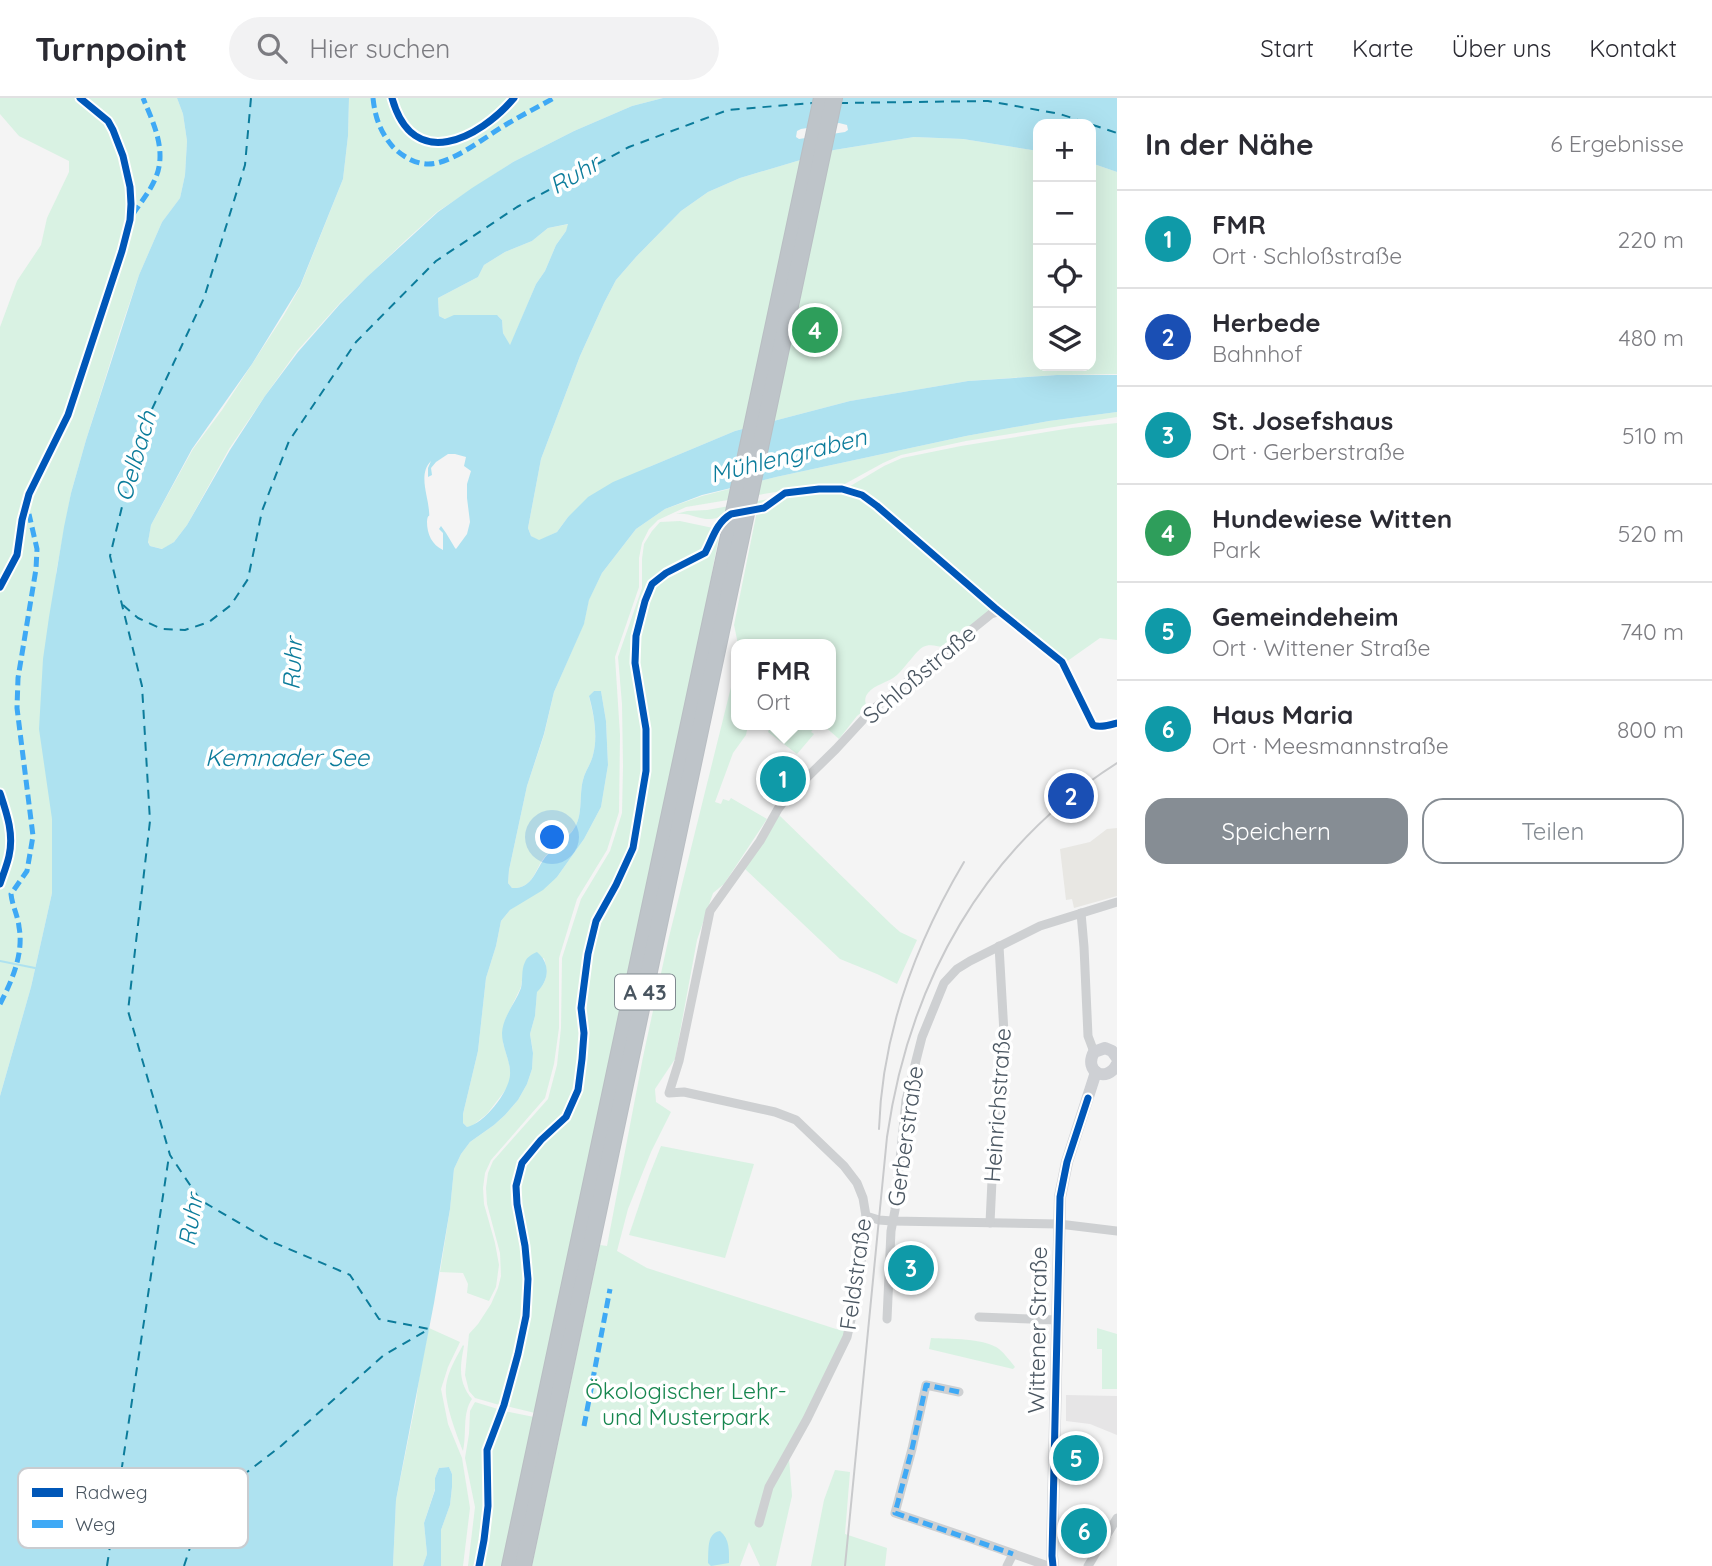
<!DOCTYPE html>
<html lang="de">
<meta charset="utf-8">
<style>
body{margin:0;font-family:Quicksand,sans-serif;background:#f2f2f3;color:#2b2b33}
.controls{position:absolute;right:21px;top:21px;display:grid;overflow:hidden;border-radius:14px;box-shadow:0 7px 28px #0002}
.controls button{width:63px;height:63px;display:grid;place-items:center;padding:0;border:0;border-bottom:2px solid #e1e1e2;background:#fff;color:#2b2b33;font:35px sans-serif}
.you{position:absolute;left:553px;top:740px;width:24px;height:24px;margin:-18px;border:5px solid #fff;border-radius:50%;background:#1a73e8;box-shadow:0 0 0 10px #1a73e833}
.badge{display:grid;place-items:center;width:46px;height:46px;border-radius:50%;background:#868d94;color:#fff;font-size:23px;font-weight:700}
.pin{position:absolute;translate:-50% -50%;border:4px solid #fff;box-shadow:0 2px 7px #0006}
.popup{position:absolute;left:731px;top:541px;width:105px;height:91px;box-sizing:border-box;display:grid;place-content:center;border-radius:14px;background:#fff;filter:drop-shadow(0 2px 5px #0005);font-size:23px;white-space:nowrap;color:#7c7c81}
.popup b{font-size:26px;color:#2b2b33}
.popup::after{content:'';position:absolute;left:50%;top:100%;margin-left:-14px;border:14px solid transparent;border-top-color:#fff}
.list{margin:0;padding:0;list-style:none}
h2{display:flex;justify-content:space-between;align-items:center;height:91px;margin:0;padding:0 28px;font-size:30px}
h2 small{font-size:23px;font-weight:400;color:#7c7c81}
.list li{display:grid;grid-template-columns:46px 1fr auto;gap:21px;align-items:center;box-sizing:border-box;height:98px;padding:0 28px;border-top:2px solid #e1e1e2}
.list b{display:block;font-size:26px;white-space:nowrap}
.list p{margin:0;font-size:23px;white-space:nowrap;color:#7c7c81}
.list em{font-size:23px;font-style:normal;color:#7c7c81}
.actions{display:flex;gap:14px;padding:21px 28px}
.actions a{flex:1;padding:16px 0;border:2px solid #868d94;border-radius:21px;text-align:center;font-size:24px;color:#868d94}
.actions .main{background:#868d94;color:#fff}
.icon{flex:none;width:38px;height:38px;fill:none;stroke:currentColor;stroke-width:2;stroke-linecap:round;stroke-linejoin:round}
.map{position:relative;flex:none;width:1117px;height:1468px;overflow:hidden}
header{display:flex;align-items:center;gap:42px;box-sizing:border-box;height:98px;padding:0 35px;background:#fff;border-bottom:2px solid #e1e1e2}
header strong{font-size:33px}
nav{display:flex;gap:38px;margin-inline-start:auto;font-size:24px}
.search{width:490px;height:63px;background:#f2f2f3;display:flex;align-items:center;gap:18px;box-sizing:border-box;padding:0 24px;border-radius:38px;color:#7c7c81;font-size:26px}
main{display:flex}
aside{flex:1;background:#fff}
.map>svg:first-child{display:block}
.commercial{fill:#e8e7e3}
.education{fill:#e6e5e6}
.green{fill:#d9f2e3}
.water{fill:#aee2f0;fill-rule:evenodd}
.lines{fill:none;stroke-linecap:round;stroke-linejoin:round}
.stream{stroke:#aee2f0;stroke-width:2}
.ferry{stroke:#0c7c9b;stroke-width:2;stroke-dasharray:9 7;stroke-linecap:butt}
.motorway-casing{stroke:#b9bec3;stroke-width:18}
.minor{stroke:#ced0d2;stroke-width:9}
.secondary{stroke:#ced0d4;stroke-width:12}
.motorway{stroke:#bec4c9;stroke-width:16}
.rail{stroke:#c9cacc;stroke-width:2}
.quiet{stroke:#3fa9f5;stroke-width:5;stroke-dasharray:10 5;stroke-linecap:butt}
.cycleway-casing{stroke:#fff;stroke-width:11}
.cycleway{stroke:#0057b8;stroke-width:7}
.labels{text-anchor:middle;dominant-baseline:central;stroke-width:7;stroke-linejoin:round;paint-order:stroke}
.shield{fill:#fff;stroke:#808990;stroke-width:2}
.shield-label{font-size:21px;font-weight:bold;fill:#4a5661}
.street-label{font-size:23px;fill:#4a5661;stroke:#fff}
.park-label{font-size:23px;fill:#17864f;stroke:#fff}
.water-label{font-size:24px;font-style:italic;fill:#0c7c9b;stroke:#fff}
.key{fill:#fff;stroke:#c9ccd0;stroke-width:2}
.key-label{font-size:19px;fill:#4a5661}
</style>
<header>
<strong>Turnpoint</strong>
<div class="search"><svg class="icon" aria-label="search" viewBox="0 0 24 24"><circle cx="10" cy="10" r="6"/><path d="M15 15l6 6"/></svg>Hier suchen</div>
<nav><a>Start</a><a>Karte</a><a>Über uns</a><a>Kontakt</a></nav>
</header>
<main>
<div class="map">
<svg width="1117" height="1468" viewBox="0 0 1117 1468">
<rect width="100%" height="100%" fill="#f4f4f4"/>
<!-- commercial -->
<path class="commercial" d="M1117 730V798L1074 810 1072 801 1066 802 1060 751 1090 744 1107 731Z"/>
<!-- education -->
<path class="education" d="M1066 1297 1117 1298V1337L1090 1326 1066 1323Z"/>
<!-- green -->
<g class="green">
<path d="M0 0H177L183 16 187 43 185 77 180 100 162 124 139 177 120 233 86 342 71 395 56 475 52 795 31 889 0 998V229L17 183 41 147 47 120 69 74V63L19 38 0 16Z"/>
<path d="M349 0H663L632 8 574 33 513 64 437 114 406 142 340 205 297 253 265 298 229 351 187 427 174 444 163 451 150 448 148 443 151 427 193 351 222 312 284 217 300 189 343 81 348 38Z"/>
<path d="M914 39 963 41 1038 53V268H1091V65L1117 74V276L1056 277 968 283 850 303 735 333 649 369 568 419 557 434 539 443 531 438 528 430 541 361 580 258 604 205 616 182 636 159 681 113 708 94 740 80 834 52Z"/>
<path d="M569 126 566 133 556 147 545 173 536 186 510 248 503 235 502 222 498 218 445 221 439 218 438 200 478 179 484 167 505 154 532 143 548 130Z"/>
<path d="M1117 314V319L966 343 901 357 883 365 843 387H823L806 389 686 409 658 422 649 431 642 445 639 460V489L615 559 620 637 619 714 607 752 577 801 559 860V930L554 966 545 1000 491 1062 485 1075 483 1090 484 1106 495 1145 499 1167 496 1189 489 1203 467 1195 468 1186 463 1175 440 1174 450 1111 454 1071 461 1056 470 1044 494 1027 505 1017 518 1002 527 986 532 971 533 954 530 936 535 918 537 893C548 883 548 874 544 860L523 875 521 889 505 922 503 945 509 965 511 979 507 990 487 1016 472 1028 467 1029 463 1025V1016L478 953 486 880 496 848 501 823 510 812 557 779 584 741 601 709 608 667 606 623 601 593H594L589 599C594 617 598 639 593 657 591 666 585 673 583 682 579 697 583 716 575 729 567 742 550 750 541 764 534 777 530 791 512 790L508 785 509 772 527 688 544 637 554 594 584 525 589 501 602 475 636 431 665 411 702 398 776 379 966 338 1049 323Z"/>
<path d="M1117 325V542L1100 540 1066 564 882 410 863 396 847 390 884 368 902 360 961 348 1071 330Z"/>
<path d="M842 392 862 399 876 409 989 507 992 511 945 549C938 549 930 545 923 549 917 552 904 571 897 577 888 585 875 586 868 595 864 600 865 604 867 610L857 618 839 641 823 627H830V546H738L734 527 757 413 767 411 787 398Z"/>
<path d="M774 400C762 409 745 407 731 413 723 416 719 421 710 421 697 421 689 414 676 416L687 413 707 412Z"/>
<path d="M680 423 713 430 705 454 657 479 651 484 643 503 633 539 632 564 644 633V673L632 749 615 787 595 822 586 856 580 910 582 935 577 992 565 1018 540 1041 521 1064 514 1088 515 1106 524 1148 527 1181 526 1206 517 1256 503 1308 475 1300 469 1293 465 1277 469 1236 478 1226 491 1206 498 1190 501 1178 500 1155 487 1106 486 1090 488 1075 493 1063 548 1001 557 967 561 930 562 860 581 801 610 753 622 715 623 668 622 606 618 559 642 490V461L644 446 652 433 660 424Z"/>
<path d="M716 432H720L704 517 535 1315 506 1308 520 1256 527 1219 529 1190 527 1148 517 1088 523 1066 542 1043 567 1019 579 993 584 961 585 935 582 911 589 857 598 823 617 788 634 750 648 673V631L644 599 637 564 638 538 644 513 654 487 658 481 666 476 701 460 708 454Z"/>
<path d="M736 569V627H748L746 637 733 655 715 704 721 706 723 701 729 703 731 700 767 721 724 786 713 795 697 842 675 961 655 991 656 1004 671 1014 651 1054 628 1111 617 1153 647 1170 836 1231 850 1234 789 1360 792 1398 776 1468H760L749 1444 740 1468H532L600 1147 607 1148 643 959 668 843Z"/>
<path d="M771 627H822L818 631 815 629 811 634 814 636 797 656 768 634Z"/>
<path d="M779 717 891 826 900 834 917 842 897 886 877 876 840 861 744 770Z"/>
<path d="M661 1048 754 1066 725 1160 629 1137 649 1078Z"/>
<path d="M429 1230 460 1244 448 1269 441 1291 448 1326 462 1360 470 1410 463 1468H441V1432L450 1407 452 1389V1376L449 1369 439 1370 435 1380V1391L424 1425 427 1456 423 1468H393L396 1402 416 1303 420 1274Z"/>
<path d="M1097 1230 1117 1236V1291H1102V1251H1097Z"/>
<path d="M931 1240C949 1241 985 1240 999 1251 1005 1256 1010 1263 1015 1269L1013 1271 929 1251Z"/>
<path d="M463 1247 464 1248C460 1268 458 1284 472 1301 462 1315 467 1336 463 1353 457 1338 444 1304 446 1288 448 1273 456 1260 463 1247Z"/>
<path d="M475 1304 501 1312 486 1351 487 1408 479 1464 477 1468H468L475 1409 465 1360 469 1336 470 1313Z"/>
<path d="M504 1313 534 1319 502 1468H480L490 1407 489 1352Z"/>
<path d="M835 1372 850 1374 845 1436 887 1450 885 1468H811L824 1402Z"/>
</g>
<!-- water -->
<g class="water">
<path d="M177 0H349L348 38 343 81 300 188 252 266 192 351 151 427 148 444 150 448 162 451 174 444 187 427 230 352 265 298 298 254 340 206 367 179 438 114 472 90 513 64 574 33 632 8 663 0H1117V74L1091 65V26H1038V53L963 41 914 39 834 52 740 80 708 94 681 113 636 159 616 182 604 205 580 258 541 361 528 430 531 438 539 442 557 434 568 419 588 399 613 384 735 333 850 303 968 283 1057 277H1117V314L1049 323 966 338 776 379 702 397 665 411 636 431 602 475 589 502 584 526 554 594 544 636 527 688 509 772 508 785 512 790C530 791 534 777 542 764 550 750 568 742 575 729 583 716 579 697 583 682 585 673 591 666 593 657 598 639 594 616 589 598L594 593H601L606 623 608 667 601 709 584 741 557 779 543 792 510 812 501 823 496 848 486 880 478 953 463 1016V1025L467 1029C484 1026 509 994 510 977 511 963 502 950 502 935 503 918 515 906 521 890 523 882 521 872 525 864 527 859 532 856 537 854 551 866 549 882 537 894L535 918 530 936 533 955 532 971 527 986 518 1002 505 1017 494 1027 470 1044 461 1056 454 1071 450 1111 434 1205 396 1402 393 1468H0V998L31 889 52 795V721L39 631 43 561 49 519 64 429 71 395 86 342 139 177 162 124 180 100 185 77 187 43 183 16ZM839 25 847 27 848 32 845 34 799 41 796 39 797 33 801 31ZM568 126 566 133 556 147 545 173 536 186 510 247 503 235 502 222 497 217H454L445 221 439 218 438 200 478 179 484 167 505 154 532 143 548 130ZM448 356H455L466 359 464 368 471 373 467 386V400L470 424 467 436 456 451 455 450 446 435 441 428 439 431 443 435V452C432 447 427 436 427 424 428 413 430 423 429 413 428 397 418 376 431 363L428 370V379L432 377 431 370 436 364Z"/>
<path d="M449 1369 452 1376V1389L450 1407 441 1432V1468H423L427 1456 424 1425 435 1392V1380L439 1370Z"/>
<path d="M720 1433C730 1441 729 1453 729 1465L711 1468 708 1465C709 1453 706 1435 720 1433Z"/>
</g>
<g class="lines">
<!-- stream -->
<path class="stream" d="M0 863 35 870"/>
<!-- ferry -->
<g class="ferry">
<path d="M839 5 988 3 1060 16 1117 35"/>
<path d="M123 507 138 520 162 531 185 532 209 524 231 507 248 481 262 413 289 343 356 244 436 163 517 109 629 49 728 12 812 5"/>
<path d="M107 1468 169 1058"/>
<path d="M184 1468 204 1407 281 1348 384 1257 429 1231 379 1221 350 1177 270 1143 200 1102 170 1057 128 913 150 723 142 588 110 458 139 339 204 200 245 67 251 0"/>
</g>
<!-- motorway casing -->
<g class="motorway-casing">
<g id="motorway">
<path d="M510 1468 822 0"/>
<path d="M523 1468 834 0"/>
</g>
</g>
<!-- minor -->
<g class="minor">
<path d="M1081 815 1084 849 1088 938 1094 954"/>
<path d="M866 1118 879 1122 892 1123 1059 1126 1117 1133"/>
<path d="M990 1125 994 1040 1003 967 1004 935 999 848"/>
<path d="M979 1219 1058 1222"/>
<path d="M887 1221 891 1133 895 1112 906 1002 922 939 944 885 957 871 970 863 1040 828 1117 804"/>
<path d="M959 1294 926 1287 912 1351 895 1415 966 1439 1048 1468"/>
<path d="M759 1425 769 1389 807 1321 847 1239 856 1200 864 1143 866 1118 863 1100 857 1085 844 1068 796 1022 775 1014 684 994 669 995 679 963 710 813 760 743 778 711 787 699 836 651 871 613 991 516 1000 513 1062 564 1093 627C1100 630 1110 627 1117 625"/>
<path d="M1007 1468 1013 1456"/>
<path d="M1088 1468 1117 1420"/>
</g>
<!-- secondary -->
<g class="secondary">
<path d="M1117 960 1112 953 1105 950 1094 954C1083 974 1107 986 1117 966"/>
<path d="M1053 1468 1052 1458 1060 1099 1067 1064 1096 974"/>
</g>
<!-- motorway -->
<use href="#motorway" class="motorway"/>
<!-- rail -->
<g class="rail">
<path d="M879 1031C882 936 916 845 964 764"/>
<path d="M845 1468 887 1039C909 885 983 750 1117 665"/>
</g>
<!-- quiet -->
<g class="quiet">
<path d="M373 0C375 19 380 34 393 49 401 57 413 65 426 66 450 68 486 38 507 26 522 17 538 9 554 0"/>
<path d="M133 116C141 104 151 92 156 79 167 52 153 24 143 0"/>
<path d="M0 906C12 883 24 855 19 829 18 818 12 807 11 796L27 773 33 738 17 610 18 580 36 471 37 451 29 416"/>
<path d="M959 1294 926 1287 912 1351 895 1415 1013 1456"/>
<path d="M584 1328 610 1191"/>
</g>
<!-- cycleway casing -->
<g class="cycleway-casing">
<g id="cycleway">
<path d="M392 0C413 75 479 41 514 0"/>
<path d="M0 489 17 457 22 422 29 396 68 317 122 153 130 122 131 106 130 89 123 58 113 32 108 23 80 0"/>
<path d="M0 695C7 716 14 736 9 758 7 767 3 777 0 786"/>
<path d="M479 1468 484 1442 488 1408 487 1352 504 1307 518 1256 526 1218 528 1181 525 1148 517 1106 516 1088 522 1065 541 1042 566 1019 578 992 582 961 584 935 581 910 588 856 596 823 616 787 633 750 646 673V631L635 565 636 538 645 503 652 486 666 475 705 455C713 440 716 425 731 416L764 410 785 395 819 391H842L862 397 877 408 995 510 1062 564 1093 627C1100 630 1110 627 1117 625"/>
<path d="M1053 1468 1052 1458 1060 1099 1067 1064 1088 1000"/>
</g>
</g>
<!-- cycleway -->
<use href="#cycleway" class="cycleway"/>
</g>
<g class="labels">
<!-- shield labels -->
<rect class="shield" x="615" y="876.5" width="60" height="35" rx="5"/>
<g class="shield-label">
<text x="645" y="894">A 43</text>
</g>
<!-- street labels -->
<g class="street-label">
<text transform="translate(919 576) rotate(-40)">Schloßstraße</text>
<text transform="translate(997 1007) rotate(-86)">Heinrichstraße</text>
<text transform="translate(905 1038) rotate(-82)">Gerberstraße</text>
<text transform="translate(855 1176) rotate(-82)">Feldstraße</text>
<text transform="translate(1037 1232) rotate(-89)">Wittener Straße</text>
</g>
<!-- park labels -->
<g class="park-label">
<text x="686" y="1292">Ökologischer Lehr-<tspan x="686" dy="26">und Musterpark</tspan></text>
</g>
<!-- water labels -->
<g class="water-label">
<text transform="translate(574 76) rotate(-30)">Ruhr</text>
<text transform="translate(788 357) rotate(-14)">Mühlengraben</text>
<text transform="translate(135 358) rotate(-74)">Oelbach</text>
<text transform="translate(292 566) rotate(-87)">Ruhr</text>
<text x="287" y="659">Kemnader See</text>
<text transform="translate(190 1122) rotate(-81)">Ruhr</text>
</g>
</g>
<!-- legend -->
<rect x="18" y="1370" width="230" height="80" rx="10" class="key"/>
<rect x="32" y="1390" width="31" height="9" fill="#0057b8"/>
<rect x="32" y="1422" width="31" height="8" fill="#3fa9f5"/>
<g class="key-label">
<text x="75" y="1401">Radweg</text>
<text x="75" y="1433">Weg</text>
</g>
</svg>
<div class="controls">
<button>+</button>
<button>−</button>
<button><svg class="icon" aria-label="locate" viewBox="0 0 24 24"><circle cx="12" cy="12" r="6"/><path d="M12 2v4M12 18v4M2 12h4M18 12h4"/></svg></button>
<button><svg class="icon" aria-label="layers" viewBox="0 0 24 24"><path d="M12 4l9 5-9 5-9-5zM3 14l9 5 9-5"/></svg></button>
</div>
<div class="you"></div>
<div class="pin badge" style="left:783px;top:681px;background:#0f9aa8">1</div>
<div class="popup"><b>FMR</b>Ort</div>
<div class="pin badge" style="left:1071px;top:698px;background:#1a4fb4">2</div>
<div class="pin badge" style="left:911px;top:1170px;background:#0f9aa8">3</div>
<div class="pin badge" style="left:815px;top:232px;background:#2e9e5b">4</div>
<div class="pin badge" style="left:1076px;top:1360px;background:#0f9aa8">5</div>
<div class="pin badge" style="left:1084px;top:1433px;background:#0f9aa8">6</div>
</div>
<aside>
<h2>In der Nähe<small>6 Ergebnisse</small></h2>
<ul class="list">
<li><span class="badge" style="background:#0f9aa8">1</span><div><b>FMR</b><p>Ort · Schloßstraße</p></div><em>220 m</em></li>
<li><span class="badge" style="background:#1a4fb4">2</span><div><b>Herbede</b><p>Bahnhof</p></div><em>480 m</em></li>
<li><span class="badge" style="background:#0f9aa8">3</span><div><b>St. Josefshaus</b><p>Ort · Gerberstraße</p></div><em>510 m</em></li>
<li><span class="badge" style="background:#2e9e5b">4</span><div><b>Hundewiese Witten</b><p>Park</p></div><em>520 m</em></li>
<li><span class="badge" style="background:#0f9aa8">5</span><div><b>Gemeindeheim</b><p>Ort · Wittener Straße</p></div><em>740 m</em></li>
<li><span class="badge" style="background:#0f9aa8">6</span><div><b>Haus Maria</b><p>Ort · Meesmannstraße</p></div><em>800 m</em></li>
</ul>
<div class="actions"><a class="main">Speichern</a><a>Teilen</a></div>
</aside>
</main>
